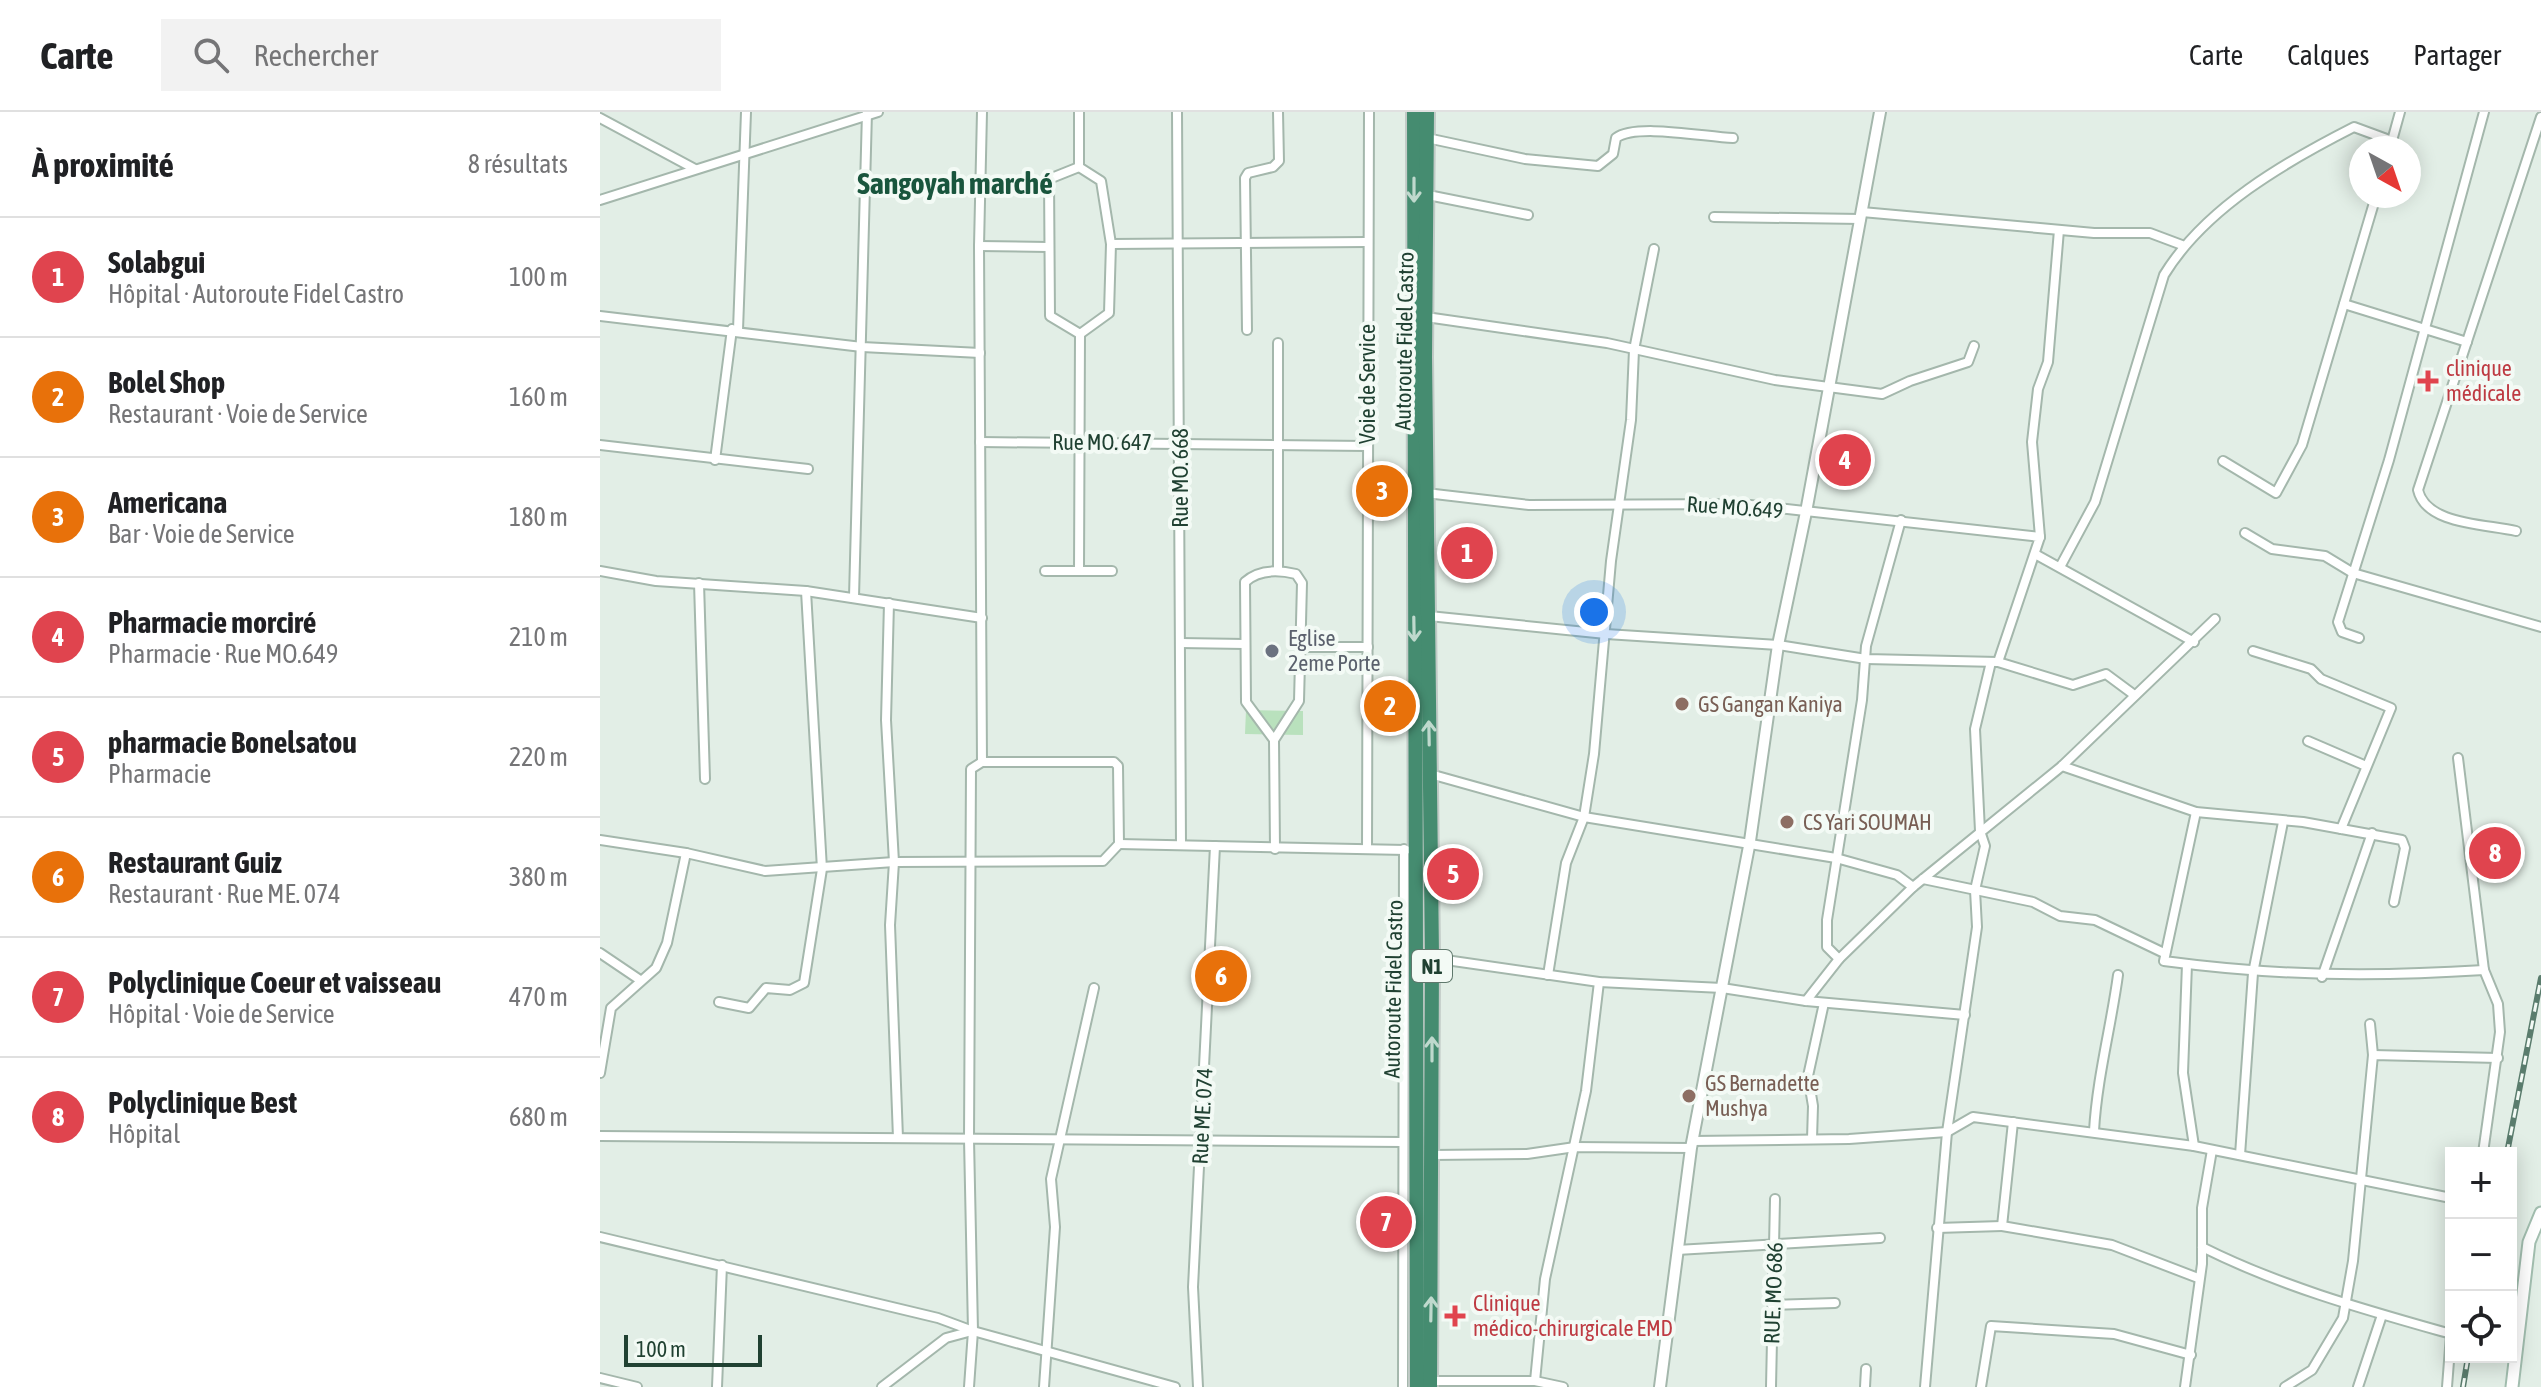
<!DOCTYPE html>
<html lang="fr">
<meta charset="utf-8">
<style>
body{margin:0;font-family:"Asap Condensed",sans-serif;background:#f2f2f2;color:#202124}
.controls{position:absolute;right:24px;bottom:24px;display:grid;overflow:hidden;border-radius:0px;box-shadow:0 4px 20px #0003}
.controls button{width:72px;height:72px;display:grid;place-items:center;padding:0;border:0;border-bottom:2px solid #e0e0e0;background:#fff;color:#202124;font:40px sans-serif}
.compass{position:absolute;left:1749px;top:24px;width:72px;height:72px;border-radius:50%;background:#fff;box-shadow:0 4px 20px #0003;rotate:140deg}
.scale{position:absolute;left:24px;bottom:20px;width:138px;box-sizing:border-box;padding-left:8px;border:4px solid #204132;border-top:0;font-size:22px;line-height:28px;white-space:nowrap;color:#204132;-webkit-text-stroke:6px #f3faf5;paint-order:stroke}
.you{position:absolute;left:994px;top:500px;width:28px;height:28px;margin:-20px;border:6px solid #fff;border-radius:50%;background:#1a73e8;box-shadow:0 0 0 12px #1a73e833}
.badge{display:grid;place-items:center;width:52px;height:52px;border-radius:50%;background:#1a73e8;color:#fff;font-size:26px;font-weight:700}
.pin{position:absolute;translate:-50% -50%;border:4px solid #fff;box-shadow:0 2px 8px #0006}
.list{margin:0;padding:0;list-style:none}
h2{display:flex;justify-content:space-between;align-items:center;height:104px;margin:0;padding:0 32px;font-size:34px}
h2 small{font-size:26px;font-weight:400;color:#757577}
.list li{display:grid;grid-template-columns:52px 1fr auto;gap:24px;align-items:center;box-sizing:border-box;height:120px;padding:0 32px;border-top:2px solid #e0e0e0}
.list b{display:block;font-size:30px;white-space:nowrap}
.list p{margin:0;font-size:26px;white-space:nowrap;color:#757577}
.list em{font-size:26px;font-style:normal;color:#757577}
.icon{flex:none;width:44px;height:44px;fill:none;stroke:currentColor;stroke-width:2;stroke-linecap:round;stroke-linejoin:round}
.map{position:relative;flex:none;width:1941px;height:1275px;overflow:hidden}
header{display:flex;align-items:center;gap:48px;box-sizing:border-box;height:112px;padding:0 40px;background:#fff;border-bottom:2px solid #e0e0e0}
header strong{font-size:38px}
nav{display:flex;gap:44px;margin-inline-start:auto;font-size:28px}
.search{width:560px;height:72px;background:#f2f2f2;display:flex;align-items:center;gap:20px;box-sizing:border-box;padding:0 28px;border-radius:0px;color:#757577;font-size:30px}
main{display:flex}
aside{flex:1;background:#fff}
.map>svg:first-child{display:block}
.green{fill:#b9e1bd}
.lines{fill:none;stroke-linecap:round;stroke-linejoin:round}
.minor-casing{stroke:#a4b7ac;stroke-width:12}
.tertiary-casing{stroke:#a4b7ac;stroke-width:14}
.secondary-casing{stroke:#a2beaf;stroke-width:15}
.trunk-casing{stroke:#c1cac6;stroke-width:18}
.minor{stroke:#fff;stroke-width:8}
.tertiary{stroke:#fff;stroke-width:10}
.secondary{stroke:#fff;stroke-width:11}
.trunk{stroke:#458c70;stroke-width:14}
.rail-casing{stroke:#5a7c6d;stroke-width:6}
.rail{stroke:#f3faf5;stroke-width:3;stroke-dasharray:9;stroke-linecap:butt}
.oneway{stroke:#bfd9cd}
.health-dot{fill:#e0444e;stroke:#f3faf5;stroke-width:3}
.worship-dot{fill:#6b7280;stroke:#f3faf5;stroke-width:3}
.education-dot{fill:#8d6e63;stroke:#f3faf5;stroke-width:3}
.labels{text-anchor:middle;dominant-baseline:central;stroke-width:8;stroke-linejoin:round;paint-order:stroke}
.shield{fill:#f3faf5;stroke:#5f786c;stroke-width:2}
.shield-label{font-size:20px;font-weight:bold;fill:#204132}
.street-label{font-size:22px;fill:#204132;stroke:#f3faf5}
.health-label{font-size:22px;fill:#be3a42;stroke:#f3faf5;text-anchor:start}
.worship-label{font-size:22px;fill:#5b616d;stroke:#f3faf5;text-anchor:start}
.education-label{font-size:22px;fill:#785e54;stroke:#f3faf5;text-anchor:start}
.district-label{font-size:30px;font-weight:bold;fill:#19553d;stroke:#f3faf5}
</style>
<header>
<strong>Carte</strong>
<div class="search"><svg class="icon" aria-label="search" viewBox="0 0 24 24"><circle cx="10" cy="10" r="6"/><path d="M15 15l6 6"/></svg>Rechercher</div>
<nav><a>Carte</a><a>Calques</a><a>Partager</a></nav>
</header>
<main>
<aside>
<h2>À proximité<small>8 résultats</small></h2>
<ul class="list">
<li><span class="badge" style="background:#e0444e">1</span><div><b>Solabgui</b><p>Hôpital · Autoroute Fidel Castro</p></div><em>100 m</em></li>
<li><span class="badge" style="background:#e8710a">2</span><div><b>Bolel Shop</b><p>Restaurant · Voie de Service</p></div><em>160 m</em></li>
<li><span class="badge" style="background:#e8710a">3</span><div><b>Americana</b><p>Bar · Voie de Service</p></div><em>180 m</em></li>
<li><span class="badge" style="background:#e0444e">4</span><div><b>Pharmacie morciré</b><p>Pharmacie · Rue MO.649</p></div><em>210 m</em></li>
<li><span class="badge" style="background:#e0444e">5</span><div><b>pharmacie Bonelsatou</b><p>Pharmacie</p></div><em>220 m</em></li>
<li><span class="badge" style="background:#e8710a">6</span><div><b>Restaurant Guiz</b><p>Restaurant · Rue ME. 074</p></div><em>380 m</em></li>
<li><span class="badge" style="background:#e0444e">7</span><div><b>Polyclinique Coeur et vaisseau</b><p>Hôpital · Voie de Service</p></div><em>470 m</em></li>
<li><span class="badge" style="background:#e0444e">8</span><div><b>Polyclinique Best</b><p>Hôpital</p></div><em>680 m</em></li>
</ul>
</aside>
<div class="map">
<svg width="1941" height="1275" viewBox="0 0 1941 1275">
<rect width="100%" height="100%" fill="#e2eee6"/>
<!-- green -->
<path class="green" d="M646 598 703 599V623L645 622Z"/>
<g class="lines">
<!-- minor casing -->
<g class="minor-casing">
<g id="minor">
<path d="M479 0V55L501 69 511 132 509 201 480 222"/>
<path d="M577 0 581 732"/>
<path d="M0 6 95 57"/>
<path d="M827 26 925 47 998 54 1013 42 1016 26C1036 11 1105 25 1133 26"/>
<path d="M1790 36 1800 0"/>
<path d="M828 83 928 103"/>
<path d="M0 88 278 0"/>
<path d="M1262 100 1494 121H1550L1582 133"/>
<path d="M1114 105 1261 107"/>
<path d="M511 132 767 130"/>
<path d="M379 134 448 135"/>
<path d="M1744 192 1867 230"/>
<path d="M0 204 262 235 380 241"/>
<path d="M826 205 1007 231 1175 268 1282 282 1310 269 1368 250 1374 234"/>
<path d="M138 218 146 0"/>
<path d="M647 218 645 66 648 61 673 55 679 49 678 0"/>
<path d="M380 330 767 334"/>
<path d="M0 333 208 357"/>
<path d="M115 348 132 217"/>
<path d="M1623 349 1676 381 1702 333 1776 84"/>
<path d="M826 381 929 393 1141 392 1440 425 1398 550"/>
<path d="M1916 419C1886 412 1826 413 1818 378L1941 5"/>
<path d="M1645 421 1672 437 1725 444 1753 461 1941 515"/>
<path d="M1440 425 1432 330 1438 277 1448 250 1459 118"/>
<path d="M1435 442 1594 530"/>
<path d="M1460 455 1495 390 1564 163C1605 96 1685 50 1754 15L1792 29"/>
<path d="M678 458V231"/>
<path d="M0 459 56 469 206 479 382 506"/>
<path d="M445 459H512"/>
<path d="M479 459 480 222 450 204 449 67 479 55"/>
<path d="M99 471 105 667"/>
<path d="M254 485 267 0"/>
<path d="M289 491 286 608 294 750 290 813 298 1026"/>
<path d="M829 504 1006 522 1178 533 1266 547 1398 550 1473 573 1506 562 1533 582"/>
<path d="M1759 526 1742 520 1738 510 1789 348 1884 0"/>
<path d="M580 531 645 532"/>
<path d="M701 535H768"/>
<path d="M1653 539 1711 557 1721 567 1791 596 1741 717"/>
<path d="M674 628 699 589 702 471 696 462C679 458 659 457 645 470L646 590 674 628 675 737"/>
<path d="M1708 629 1766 654"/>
<path d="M1858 646 1884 858 1898 892 1900 920 1883 1041"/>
<path d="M1462 654 1596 700 1703 710 1802 728 1805 736 1794 790"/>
<path d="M830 662 984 705 1236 746 1297 763 1313 775"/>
<path d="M1596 700 1564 849C1676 864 1772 865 1884 858"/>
<path d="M0 728 86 741"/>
<path d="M519 732 806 738"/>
<path d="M767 737 769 0"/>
<path d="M1323 767 1433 790 1460 804 1495 808 1564 841"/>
<path d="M0 841 40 868"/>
<path d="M832 846 999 870 1122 876 1206 889 1365 903"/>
<path d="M1239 847 1227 835V808L1262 588 1266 534 1301 408"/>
<path d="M1587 852 1583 961 1594 1034"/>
<path d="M948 863 966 751 984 705 994 642 1011 449 1031 308 1034 238 1054 137"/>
<path d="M1722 865 1772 721"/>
<path d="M1206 889 1239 847 1313 775 1462 654 1615 507"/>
<path d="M119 890 149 896 166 876 190 878 204 871 222 757 206 479"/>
<path d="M1770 912 1773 943"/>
<path d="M0 961 11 896 56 856 67 831 86 741 165 759 294 750 503 749 519 732 518 654 514 650H382L379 134 382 0"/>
<path d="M1413 1010 1402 1114 1512 1133 1598 1166"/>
<path d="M1494 1019C1497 966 1511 915 1518 863"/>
<path d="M0 1024 803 1030"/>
<path d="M1212 1027 1213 994 1208 964 1224 891"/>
<path d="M1092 1029 1249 1027 1347 1020 1373 1005 1594 1034 1851 1086"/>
<path d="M832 1043 927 1042 975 1035 1091 1036"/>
<path d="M1640 1043 1653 861 1683 710"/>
<path d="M1337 1116 1402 1114"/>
<path d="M0 1125 338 1206 373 1219 575 1275"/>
<path d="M1602 1135C1682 1175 1766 1198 1851 1222"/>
<path d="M1077 1138 1280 1126"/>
<path d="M1172 1193 1235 1191"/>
<path d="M0 1266 37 1275"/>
<path d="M830 1269H935L945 1167 986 979 999 870"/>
<path d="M935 1269 963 1275"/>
<path d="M117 1275 122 1153"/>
<path d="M282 1275 346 1226 372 1219"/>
<path d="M369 1275 373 1219 369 1027 371 657 382 650"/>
<path d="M444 1275 455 1115 451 1067 494 876"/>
<path d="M598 1275 593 1175 615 734"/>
<path d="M803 1275 804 737"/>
<path d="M1171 1275 1175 1087"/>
<path d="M1265 1275 1266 1257"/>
<path d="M1325 1275 1347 1020 1377 815 1375 778 1385 734 1380 719 1375 617 1391 550"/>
<path d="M1381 1275 1391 1214 1514 1222 1591 1243"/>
<path d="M1585 1275 1602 1152V1096L1612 1038"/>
<path d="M1685 1275 1712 1258 1743 1206 1753 1149 1773 943 1898 946"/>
<path d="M1758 1275 1782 1203"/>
<path d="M1847 1275 1851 1223"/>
</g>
</g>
<!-- tertiary casing -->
<g class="tertiary-casing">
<path id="tertiary" d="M1060 1275 1091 1036 1150 729 1178 533 1206 400 1280 0"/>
</g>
<!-- secondary casing -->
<g class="secondary-casing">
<path id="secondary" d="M1912 1275 1929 1130 1941 1101"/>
</g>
<!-- trunk casing -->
<g class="trunk-casing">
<g id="trunk">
<path d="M814 0 817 1275"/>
<path d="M827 0 825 245 832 846 830 1275"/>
</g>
</g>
<!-- minor -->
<use href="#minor" class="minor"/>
<!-- tertiary -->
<use href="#tertiary" class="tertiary"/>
<!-- secondary -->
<use href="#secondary" class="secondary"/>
<!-- trunk -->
<use href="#trunk" class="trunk"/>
<!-- rail casing -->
<g class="rail-casing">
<g id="rail">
<path d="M1907 1041 1941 866"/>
<path d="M1863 1275 1868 1245"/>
</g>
</g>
<!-- rail -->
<use href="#rail" class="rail"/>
</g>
<!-- one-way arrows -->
<defs><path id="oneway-shaft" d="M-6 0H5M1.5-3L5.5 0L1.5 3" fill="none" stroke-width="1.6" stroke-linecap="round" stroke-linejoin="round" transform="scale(2)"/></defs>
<g class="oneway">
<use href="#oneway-shaft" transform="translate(814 78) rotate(90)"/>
<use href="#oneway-shaft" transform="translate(814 517) rotate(89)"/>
<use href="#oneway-shaft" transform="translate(829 621) rotate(-91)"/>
<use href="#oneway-shaft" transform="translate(832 937) rotate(-90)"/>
<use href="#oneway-shaft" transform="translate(831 1197) rotate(-89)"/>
</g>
<!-- markers -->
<g class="health-dot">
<path d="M1824 257h8v8h8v8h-8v8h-8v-8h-8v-8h8z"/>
<path d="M851 1192h8v8h8v8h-8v8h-8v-8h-8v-8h8z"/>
</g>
<circle class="worship-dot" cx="672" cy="539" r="8"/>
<g class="education-dot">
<circle cx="1082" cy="592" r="8"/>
<circle cx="1187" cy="710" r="8"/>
<circle cx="1089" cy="984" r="8"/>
</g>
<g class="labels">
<!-- shield labels -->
<rect class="shield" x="812" y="838" width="40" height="32" rx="6"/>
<g class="shield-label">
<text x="832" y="854">N1</text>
</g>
<!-- street labels -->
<g class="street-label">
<text transform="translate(804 229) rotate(-89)">Autoroute Fidel Castro</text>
<text transform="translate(767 272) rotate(-90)">Voie de Service</text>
<text x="502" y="330">Rue MO. 647</text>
<text transform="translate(580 366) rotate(-90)">Rue MO. 668</text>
<text transform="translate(1135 395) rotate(4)">Rue MO.649</text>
<text transform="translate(793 877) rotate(-89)">Autoroute Fidel Castro</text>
<text transform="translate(602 1004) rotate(-87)">Rue ME. 074</text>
<text transform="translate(1173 1181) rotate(-88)">RUE. MO 686</text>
</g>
<!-- health labels -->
<g class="health-label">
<text x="1846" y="256">clinique<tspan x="1846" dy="25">médicale</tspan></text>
<text x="873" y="1191">Clinique<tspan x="873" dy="25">médico-chirurgicale EMD</tspan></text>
</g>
<!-- worship labels -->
<g class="worship-label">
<text x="688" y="526">Eglise<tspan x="688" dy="25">2eme Porte</tspan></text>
</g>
<!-- education labels -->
<g class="education-label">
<text x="1098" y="592">GS Gangan Kaniya</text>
<text x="1203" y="710">CS Yari SOUMAH</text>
<text x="1105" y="971">GS Bernadette<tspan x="1105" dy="25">Mushya</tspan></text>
</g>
<!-- district labels -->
<g class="district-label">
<text x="355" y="71">Sangoyah marché</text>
</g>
</g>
</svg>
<div class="controls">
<button>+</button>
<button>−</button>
<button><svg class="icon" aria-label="locate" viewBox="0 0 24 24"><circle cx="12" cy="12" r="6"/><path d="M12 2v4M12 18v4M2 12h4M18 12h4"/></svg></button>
</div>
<svg class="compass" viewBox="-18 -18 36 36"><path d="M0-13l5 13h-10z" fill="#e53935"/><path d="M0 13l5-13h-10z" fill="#757577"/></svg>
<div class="scale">100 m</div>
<div class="you"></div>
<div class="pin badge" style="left:867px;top:441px;background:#e0444e">1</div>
<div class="pin badge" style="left:790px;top:594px;background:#e8710a">2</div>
<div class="pin badge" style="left:782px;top:379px;background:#e8710a">3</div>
<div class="pin badge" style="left:1245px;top:348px;background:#e0444e">4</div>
<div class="pin badge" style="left:853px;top:762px;background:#e0444e">5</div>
<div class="pin badge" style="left:621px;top:864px;background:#e8710a">6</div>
<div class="pin badge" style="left:786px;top:1110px;background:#e0444e">7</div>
<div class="pin badge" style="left:1895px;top:741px;background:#e0444e">8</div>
</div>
</main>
